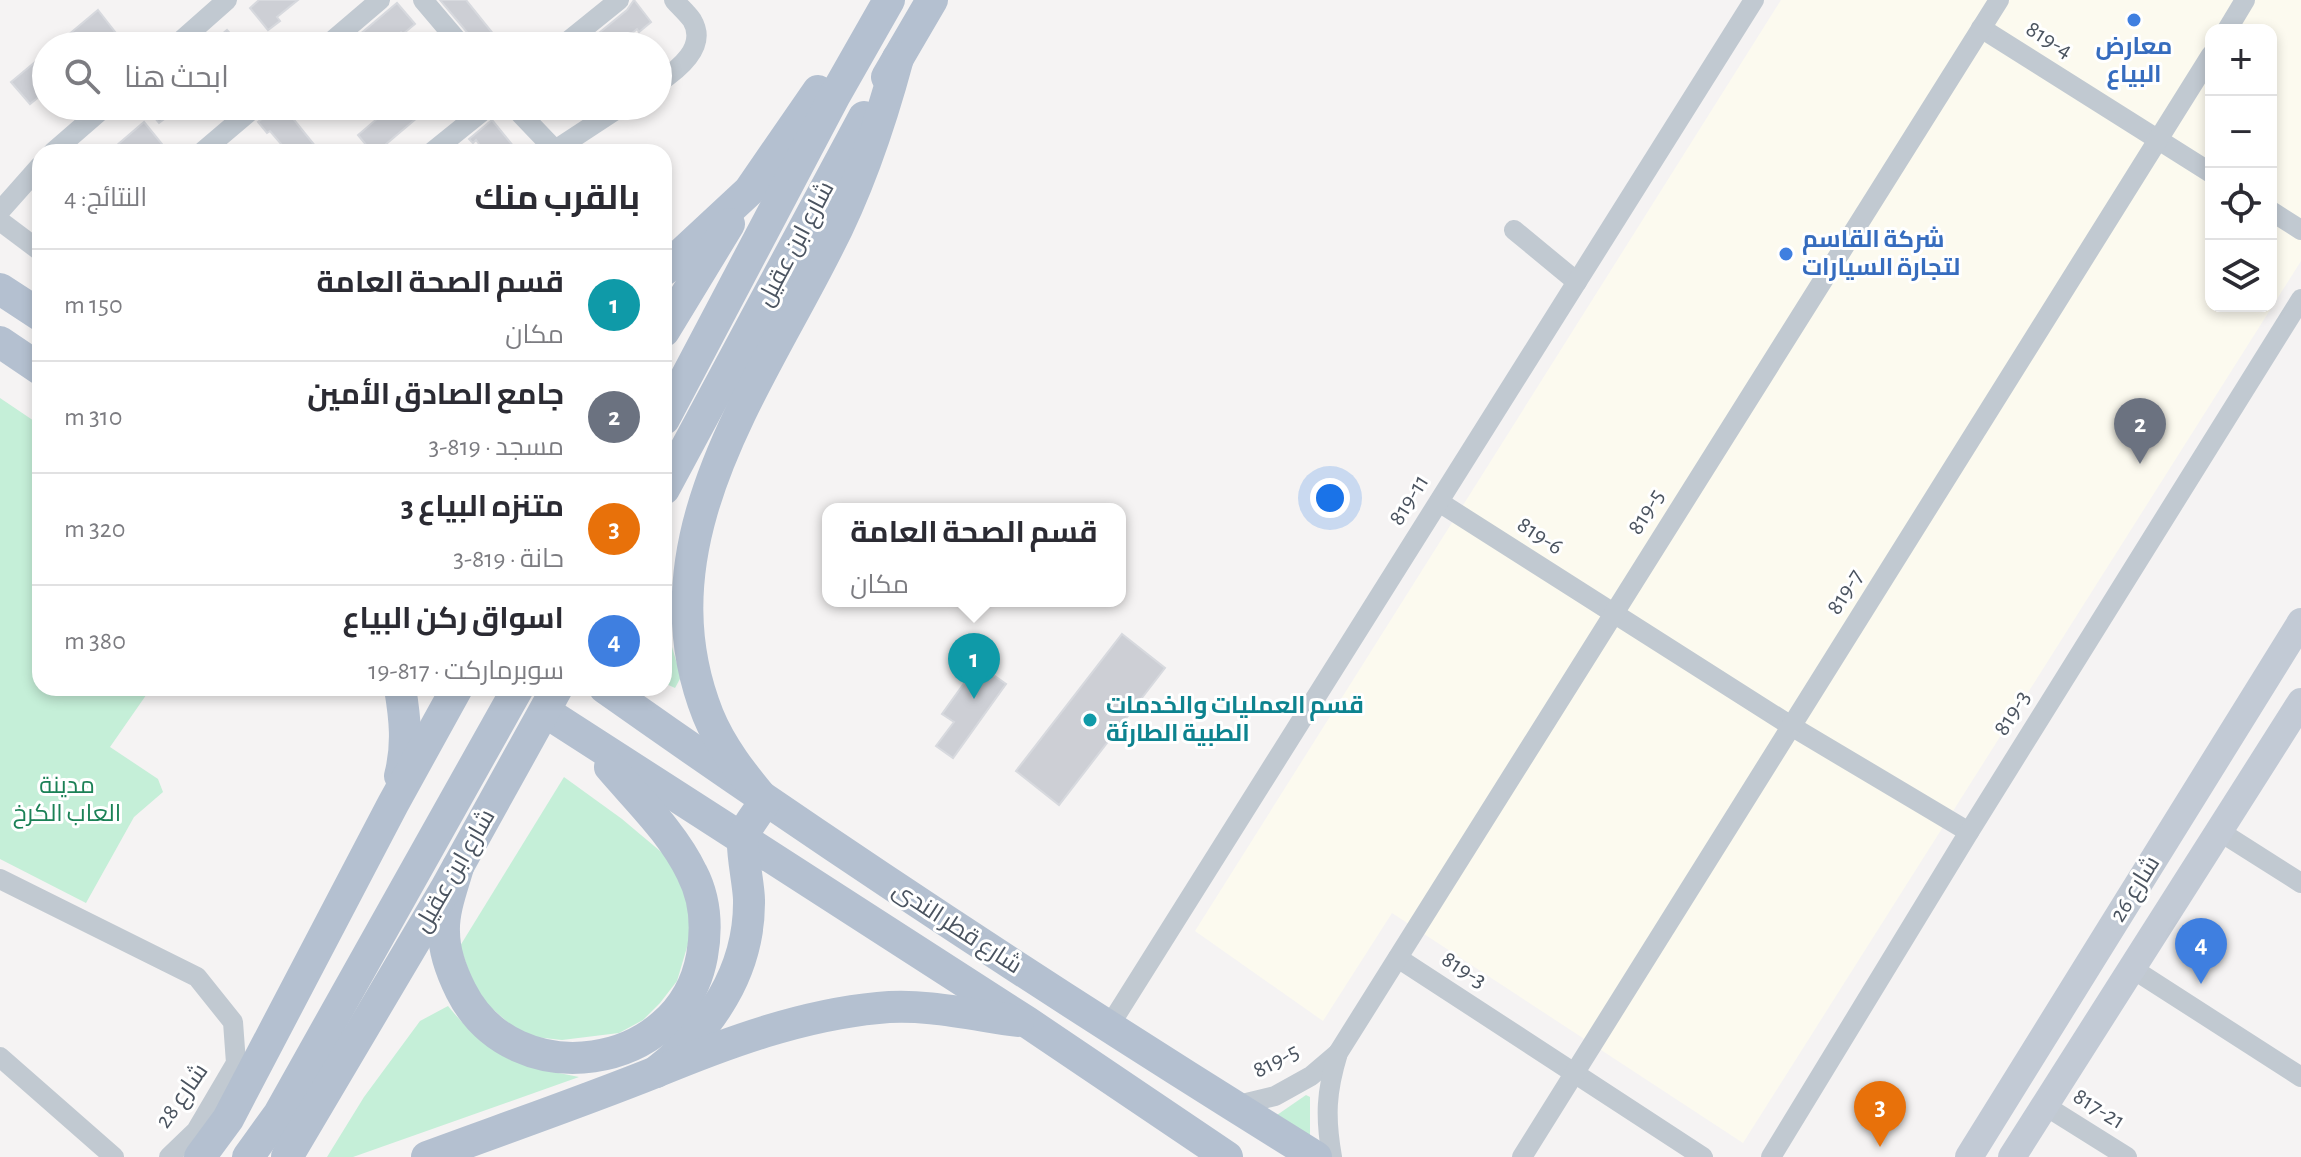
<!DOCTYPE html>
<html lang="ar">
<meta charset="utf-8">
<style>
body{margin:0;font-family:"Alegreya Sans",Cairo,sans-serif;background:#f7f7f7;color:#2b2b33;direction:rtl}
.controls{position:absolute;right:24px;top:24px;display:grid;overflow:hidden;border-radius:16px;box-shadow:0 4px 12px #0003}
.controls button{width:72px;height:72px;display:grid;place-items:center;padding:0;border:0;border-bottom:2px solid #e1e1e2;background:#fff;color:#2b2b33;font:40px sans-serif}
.you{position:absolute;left:1330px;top:498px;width:28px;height:28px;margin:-20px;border:6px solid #fff;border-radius:50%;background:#1a73e8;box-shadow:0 0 0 12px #1a73e833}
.badge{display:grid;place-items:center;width:52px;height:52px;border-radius:50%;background:#2267e0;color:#fff;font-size:26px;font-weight:700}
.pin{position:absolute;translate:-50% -66px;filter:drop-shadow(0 2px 4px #0008)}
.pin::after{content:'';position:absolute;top:42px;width:28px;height:24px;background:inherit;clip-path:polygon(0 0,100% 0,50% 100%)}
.popup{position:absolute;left:822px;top:503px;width:304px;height:104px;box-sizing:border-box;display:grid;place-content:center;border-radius:16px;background:#fff;filter:drop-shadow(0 2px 6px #0005);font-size:26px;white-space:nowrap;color:#7c7c81}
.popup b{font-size:30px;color:#2b2b33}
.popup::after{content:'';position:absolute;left:50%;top:100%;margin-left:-16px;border:16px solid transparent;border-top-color:#fff}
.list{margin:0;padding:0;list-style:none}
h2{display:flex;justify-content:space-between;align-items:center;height:104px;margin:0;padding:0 32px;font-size:34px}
h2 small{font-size:26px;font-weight:400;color:#7c7c81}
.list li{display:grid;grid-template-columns:52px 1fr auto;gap:24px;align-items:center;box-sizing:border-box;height:112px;padding:0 32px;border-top:2px solid #e1e1e2}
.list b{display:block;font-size:30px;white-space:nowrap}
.list p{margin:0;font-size:26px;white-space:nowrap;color:#7c7c81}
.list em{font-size:26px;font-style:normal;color:#7c7c81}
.icon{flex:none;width:44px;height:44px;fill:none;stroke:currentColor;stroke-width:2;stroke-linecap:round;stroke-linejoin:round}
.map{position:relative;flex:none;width:2301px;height:1157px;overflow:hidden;direction:ltr}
.search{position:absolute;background:#fff;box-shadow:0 4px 12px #0003;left:32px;top:32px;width:640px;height:88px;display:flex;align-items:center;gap:20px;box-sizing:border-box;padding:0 28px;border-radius:44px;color:#7c7c81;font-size:30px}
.panel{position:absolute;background:#fff;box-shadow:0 4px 12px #0003;left:32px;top:144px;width:640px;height:552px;border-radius:24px;direction:rtl}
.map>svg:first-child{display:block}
.commercial{fill:#fcfaef;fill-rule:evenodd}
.green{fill:#c5efd8}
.building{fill:#cdcfd5;stroke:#d7d9de;stroke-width:2}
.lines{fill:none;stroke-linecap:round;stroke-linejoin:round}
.street{stroke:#c1c9d1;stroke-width:20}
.secondary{stroke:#c2cad5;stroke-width:28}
.primary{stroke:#b4c0d0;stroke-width:32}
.shop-dot{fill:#3f7fe0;stroke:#fff;stroke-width:3}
.culture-dot{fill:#0f9aa8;stroke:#fff;stroke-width:3}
.labels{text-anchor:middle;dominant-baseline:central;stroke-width:6;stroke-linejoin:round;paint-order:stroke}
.street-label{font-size:24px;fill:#4b5460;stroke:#fff}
.shop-label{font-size:24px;font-weight:bold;fill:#366cbe;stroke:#fff}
.culture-label{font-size:24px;font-weight:bold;fill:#0d838f;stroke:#fff;text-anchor:start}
.park-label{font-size:24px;fill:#1b8156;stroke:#fff}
</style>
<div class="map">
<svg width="2301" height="1157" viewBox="0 0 2301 1157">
<rect width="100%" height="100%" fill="#f5f3f3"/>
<!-- commercial -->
<path class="commercial" d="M1781 0H2301V261L1743 1143 1392 913 1323 1021 1195 931ZM2211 30H2271V306H2211Z"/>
<!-- green -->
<g class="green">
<path d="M0 398 40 425V688H151L110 747 158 779 163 792 134 817 86 903 0 859Z"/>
<path d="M664 601 667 603 672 647 681 677 675 688 664 683Z"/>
<path d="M564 777 622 819 666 856 687 893 690 937 677 981 660 1003 643 1020 619 1033 562 1040 535 1037 513 1027 487 1004 474 986 460 946Z"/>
<path d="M448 1006C491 1058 514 1065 579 1077L353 1157H327L364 1097 420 1021Z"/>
<path d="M1306 1095 1310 1097V1137L1277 1115Z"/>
</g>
<!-- building -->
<g class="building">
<path d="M259 0H298L277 17 280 21 268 30 250 8Z"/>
<path d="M440 0H466L503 46H475L472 38Z"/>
<path d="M634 0 651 22 639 32 637 29 617 46H583L627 10Z"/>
<path d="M397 3 415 24 403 34 401 32 383 46H346Z"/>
<path d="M98 10 115 32 104 42 101 39 93 46H55Z"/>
<path d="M227 30 241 46H208Z"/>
<path d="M46 53V86L39 92 41 95 30 104 11 82Z"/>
<path d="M145 106H164L171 114 159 123Z"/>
<path d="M278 106H283L320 152H288L270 131 267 133 258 122Z"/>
<path d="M392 106H431L385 145 390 152H372L358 135Z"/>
<path d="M492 120 518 152H485L476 140 473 143 469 139Z"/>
<path d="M144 122 162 144 152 152H109Z"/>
<path d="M1122 634 1165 668 1059 805 1016 771Z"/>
<path d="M978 664 1006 684 953 758 936 746 954 722 942 714Z"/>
</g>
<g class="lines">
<!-- street -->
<g class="street">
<path d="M423 0 462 46"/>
<path d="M1981 28 2211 173"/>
<path d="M2227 30 2245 0"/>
<path d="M175 46 227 0"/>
<path d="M326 46 380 0"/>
<path d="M562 46 619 0"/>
<path d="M658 83C678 70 708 47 692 20 687 13 680 7 674 0"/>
<path d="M513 106 557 152"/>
<path d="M555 150 622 106"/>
<path d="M53 152 106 106"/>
<path d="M202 152 256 106"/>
<path d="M432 152 489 106"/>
<path d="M0 211 40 166"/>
<path d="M2271 211 2301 230"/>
<path d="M0 221 40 251"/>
<path d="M1514 230 1577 282"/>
<path d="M1439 502 1791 726 1969 832"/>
<path d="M2219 831 2301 883"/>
<path d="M0 879 197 977 233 1022 236 1063 196 1131 169 1157"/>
<path d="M1398 958 1703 1157"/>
<path d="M2133 969 2301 1077"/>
<path d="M1108 1028 1754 0"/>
<path d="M0 1057 114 1157"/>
<path d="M2044 1105 2127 1157"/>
<path d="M1234 1106 1275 1096 1311 1076 1338 1053"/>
<path d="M1332 1157C1325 1117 1326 1092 1338 1053L1999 0"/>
<path d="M1522 1157 2211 55"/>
<path d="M1771 1157 1969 832 2301 299"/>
</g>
<!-- secondary -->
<g class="secondary">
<path d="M1969 1157 2301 622"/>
<path d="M2012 1157 2301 702"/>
</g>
<!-- primary -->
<g class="primary">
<path d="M887 77 932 0"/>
<path d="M664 270 749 191 818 91"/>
<path d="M0 289 40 315"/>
<path d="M664 331 729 224"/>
<path d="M0 342 40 369"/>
<path d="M664 419 835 95 889 0"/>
<path d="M664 489 864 117"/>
<path d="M400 688C405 718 408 745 400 776"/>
<path d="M605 688C837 852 1074 1007 1316 1157"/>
<path d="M555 718 1027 1022 1227 1157"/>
<path d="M458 867C452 888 443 911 444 932 444 952 452 973 461 991 514 1096 681 1072 702 956 707 928 705 898 692 873 673 833 638 800 610 767"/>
<path d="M656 1072C710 1030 750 971 749 900 749 886 741 849 743 839 745 827 759 812 765 801 743 775 721 747 708 715 641 546 752 397 826 251 858 190 880 125 898 58"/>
<path d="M200 1157 228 1119 393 804 457 688"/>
<path d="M248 1157 279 1114 518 688"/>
<path d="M287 1157 445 890 557 688"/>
<path d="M427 1157C503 1129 581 1102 656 1072 726 1043 802 1015 878 1008 924 1003 973 1015 1018 1021"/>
</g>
</g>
<!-- markers -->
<g class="shop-dot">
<circle cx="2134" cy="20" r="8"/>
<circle cx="1786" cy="254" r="8"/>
</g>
<circle class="culture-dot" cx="1090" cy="720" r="8"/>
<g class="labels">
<!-- street labels -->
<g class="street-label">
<text transform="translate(2049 40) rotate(32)">819-4</text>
<text transform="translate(796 244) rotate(-62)">شارع ابن عقيل</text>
<text transform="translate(1409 500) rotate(-58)">819-11</text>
<text transform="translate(1646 512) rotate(-58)">819-5</text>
<text transform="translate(1540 536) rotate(33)">819-6</text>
<text transform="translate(1845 592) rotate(-58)">819-7</text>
<text transform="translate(2012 713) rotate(-58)">819-3</text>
<text transform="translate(455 871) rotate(-60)">شارع ابن عقيل</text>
<text transform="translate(2135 889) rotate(-58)">شارع 26</text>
<text transform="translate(957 928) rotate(33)">شارع قطر الندى</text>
<text transform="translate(1464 970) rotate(33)">819-3</text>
<text transform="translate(1276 1061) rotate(-27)">819-5</text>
<text transform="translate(182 1096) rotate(-55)">شارع 28</text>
<text transform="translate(2099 1109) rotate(32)">817-21</text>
</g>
<!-- shop labels -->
<g class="shop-label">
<text x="2134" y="47">معارض<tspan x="2134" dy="28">البياع</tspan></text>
<text x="1802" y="240" text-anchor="start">شركة القاسم<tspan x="1802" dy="28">لتجارة السيارات</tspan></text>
</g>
<!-- culture labels -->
<g class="culture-label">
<text x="1106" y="706">قسم العمليات والخدمات<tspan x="1106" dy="28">الطبية الطارئة</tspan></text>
</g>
<!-- park labels -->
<g class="park-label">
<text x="67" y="786">مدينة<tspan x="67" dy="28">العاب الكرخ</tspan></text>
</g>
</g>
</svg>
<div class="controls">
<button>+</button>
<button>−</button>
<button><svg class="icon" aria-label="locate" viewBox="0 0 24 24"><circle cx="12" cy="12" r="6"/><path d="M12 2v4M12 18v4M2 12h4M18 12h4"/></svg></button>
<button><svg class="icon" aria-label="layers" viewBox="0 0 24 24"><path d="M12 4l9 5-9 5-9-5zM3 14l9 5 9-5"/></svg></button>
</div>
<div class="you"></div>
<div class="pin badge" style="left:974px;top:699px;background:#0f9aa8">1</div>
<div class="popup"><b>قسم الصحة العامة</b>مكان</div>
<div class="pin badge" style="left:2140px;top:464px;background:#6b7280">2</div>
<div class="pin badge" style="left:1880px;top:1147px;background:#e8710a">3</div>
<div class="pin badge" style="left:2201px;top:984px;background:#3f7fe0">4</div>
<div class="search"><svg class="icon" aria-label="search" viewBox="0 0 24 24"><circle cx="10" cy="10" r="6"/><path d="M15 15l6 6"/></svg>ابحث هنا</div>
<section class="panel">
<h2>بالقرب منك<small>النتائج: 4</small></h2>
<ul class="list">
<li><span class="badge" style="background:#0f9aa8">1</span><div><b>قسم الصحة العامة</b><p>مكان</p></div><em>150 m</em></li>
<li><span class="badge" style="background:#6b7280">2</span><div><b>جامع الصادق الأمين</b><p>مسجد · 819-3</p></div><em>310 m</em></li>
<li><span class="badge" style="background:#e8710a">3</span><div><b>متنزه البياع 3</b><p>حانة · 819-3</p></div><em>320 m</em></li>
<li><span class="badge" style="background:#3f7fe0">4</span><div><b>اسواق ركن البياع</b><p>سوبرماركت · 817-19</p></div><em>380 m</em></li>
</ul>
</section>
</div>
